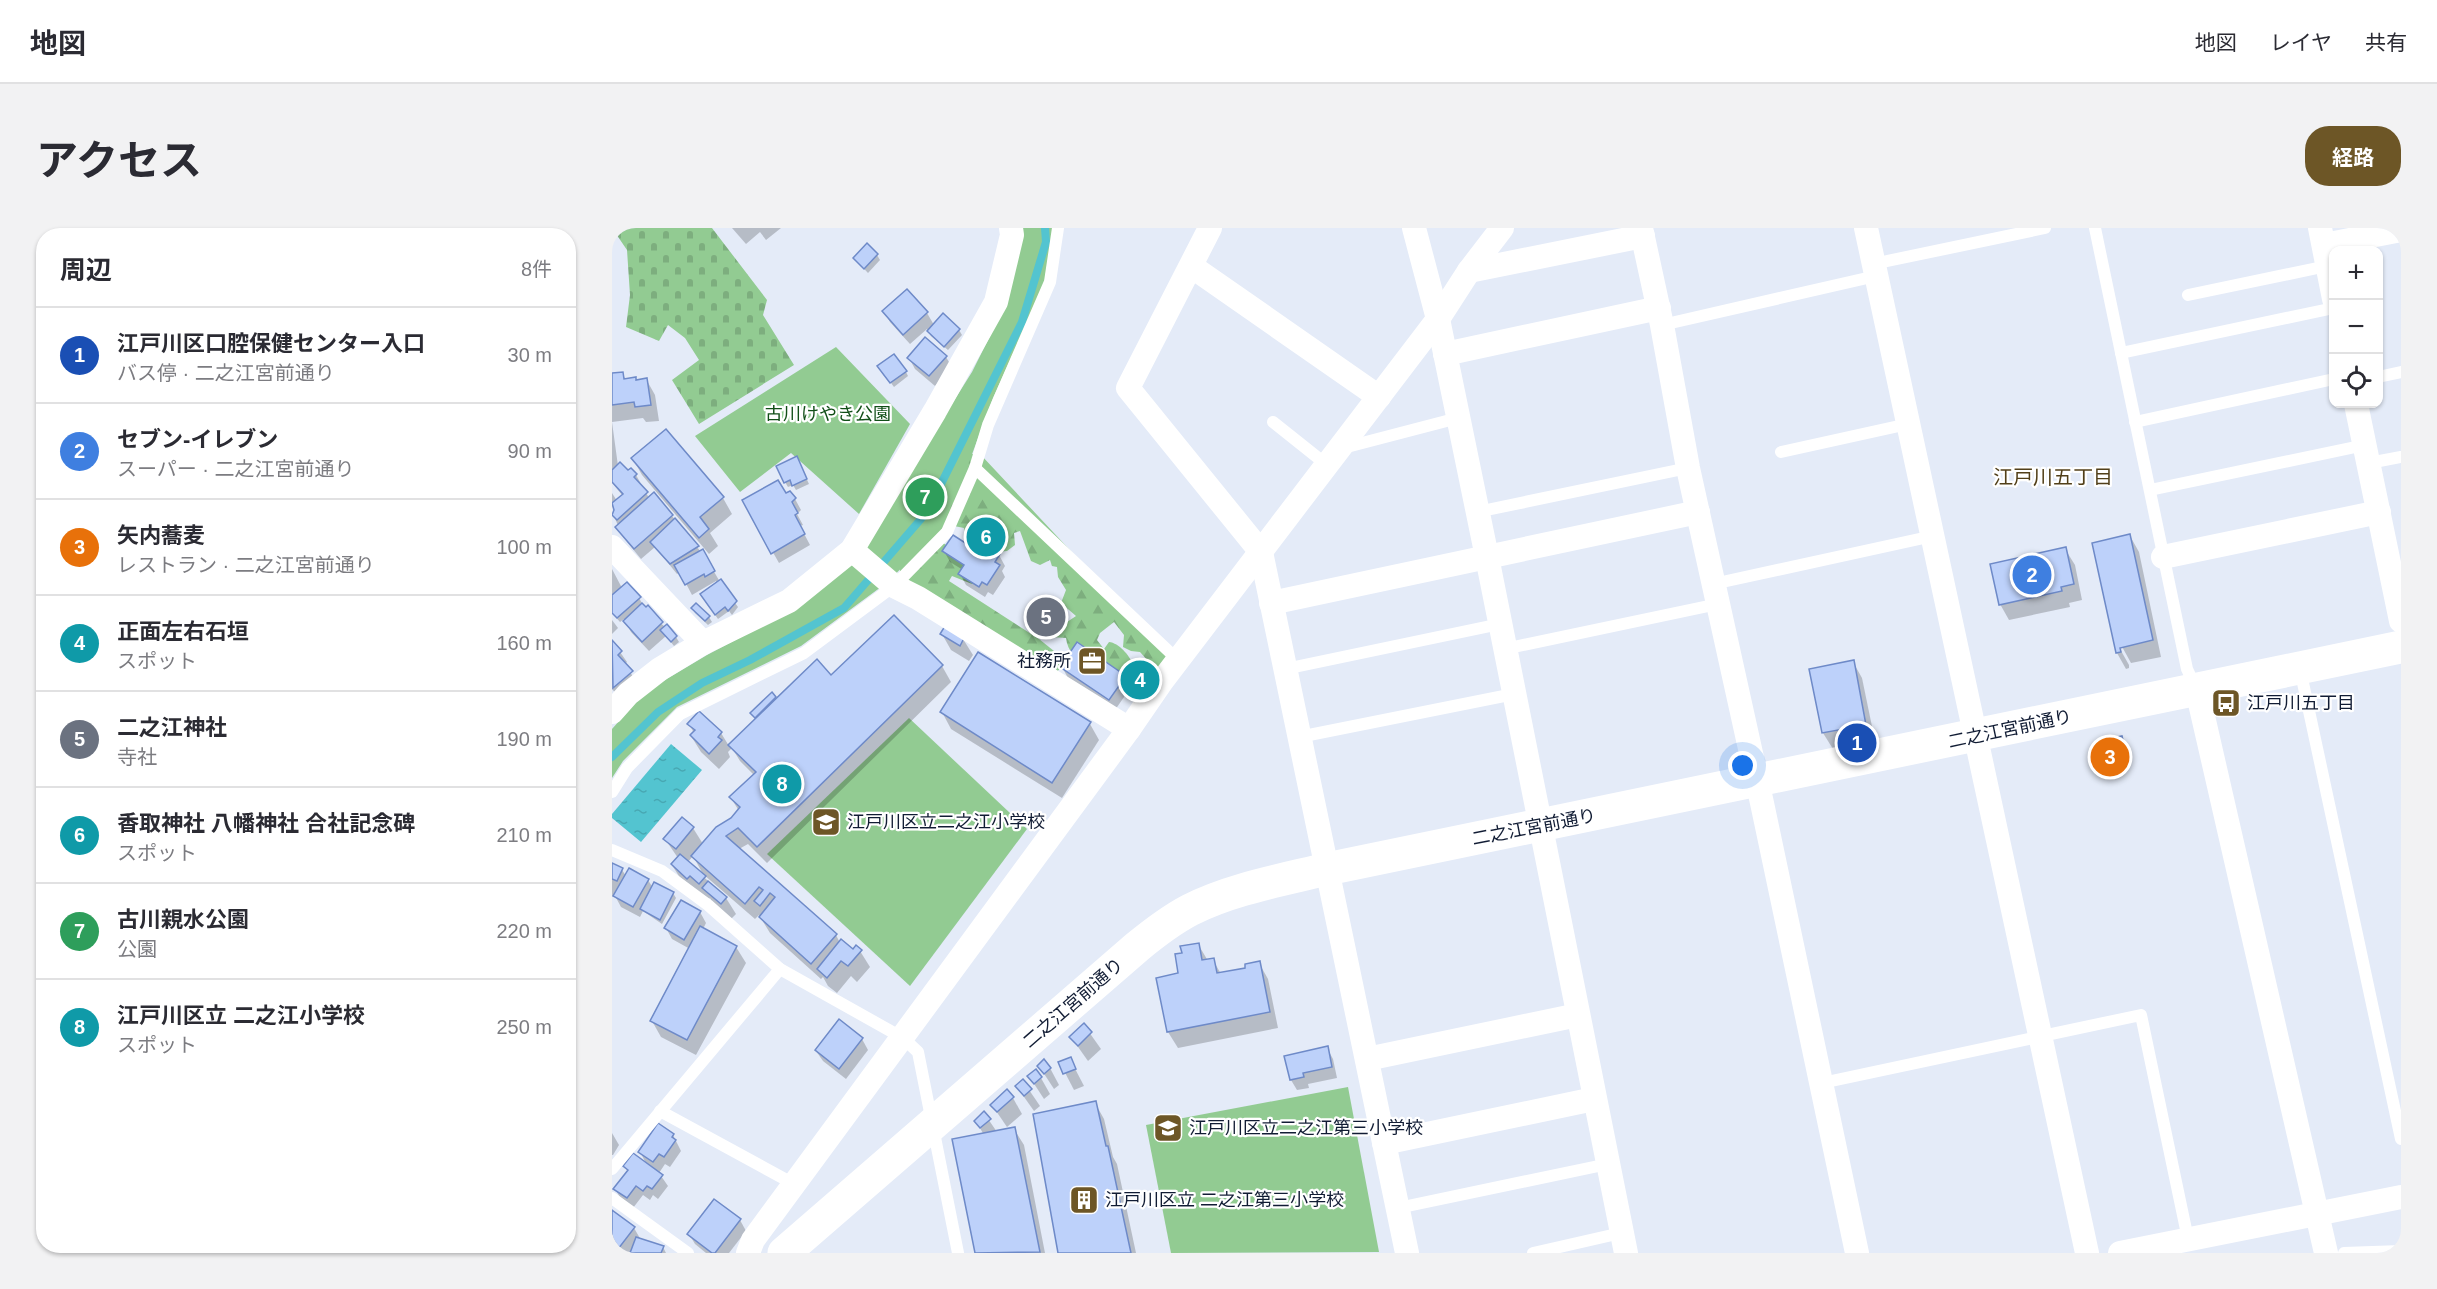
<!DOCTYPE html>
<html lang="ja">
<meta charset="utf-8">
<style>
body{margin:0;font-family:Helvetica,"Noto Sans JP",sans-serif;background:#f2f2f3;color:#2b2b33}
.controls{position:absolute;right:18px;top:18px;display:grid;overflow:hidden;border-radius:12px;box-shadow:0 2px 4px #0004}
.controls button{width:54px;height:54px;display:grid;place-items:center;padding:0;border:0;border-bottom:2px solid #e1e1e2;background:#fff;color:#2b2b33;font:30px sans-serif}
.you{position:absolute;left:1131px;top:538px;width:21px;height:21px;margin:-15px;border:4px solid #fff;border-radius:50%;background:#1a73e8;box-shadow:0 0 0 9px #1a73e833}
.badge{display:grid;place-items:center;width:39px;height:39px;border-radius:50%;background:#6d5626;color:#fff;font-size:20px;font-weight:700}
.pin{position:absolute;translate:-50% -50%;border:3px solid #fff;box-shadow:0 2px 6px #0006}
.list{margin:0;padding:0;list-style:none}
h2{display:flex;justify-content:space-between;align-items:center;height:78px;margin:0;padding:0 24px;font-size:26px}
h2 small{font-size:20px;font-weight:400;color:#7c7c81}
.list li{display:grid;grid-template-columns:39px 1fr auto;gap:18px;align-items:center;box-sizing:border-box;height:96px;padding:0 24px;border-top:2px solid #e1e1e2}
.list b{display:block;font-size:22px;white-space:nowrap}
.list p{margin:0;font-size:20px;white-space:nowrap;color:#7c7c81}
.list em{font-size:20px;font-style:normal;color:#7c7c81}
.icon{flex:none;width:33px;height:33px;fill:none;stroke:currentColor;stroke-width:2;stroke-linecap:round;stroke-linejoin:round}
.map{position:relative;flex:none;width:1789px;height:1025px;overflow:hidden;border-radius:24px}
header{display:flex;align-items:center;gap:36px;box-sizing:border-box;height:84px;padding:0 30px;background:#fff;border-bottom:2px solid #e1e1e2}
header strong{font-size:28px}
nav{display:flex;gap:33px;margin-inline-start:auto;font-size:21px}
.intro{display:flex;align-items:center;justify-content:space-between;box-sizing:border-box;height:144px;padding:0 36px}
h1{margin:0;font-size:42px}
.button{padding:15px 27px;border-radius:24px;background:#6d5626;color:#fff;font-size:21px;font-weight:700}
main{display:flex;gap:36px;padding:0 36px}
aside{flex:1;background:#fff;border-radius:24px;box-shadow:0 2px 4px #0004}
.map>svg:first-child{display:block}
.forest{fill:url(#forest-firs)}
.cemetery{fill:url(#cemetery-stones)}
.green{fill:#92cb92}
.water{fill:url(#water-ripples)}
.shadow{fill:#0003}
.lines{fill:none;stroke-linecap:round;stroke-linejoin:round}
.stream{stroke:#53c4d0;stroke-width:8}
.building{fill:#bdd1fa;stroke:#6e8ac8;stroke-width:1.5}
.lane{stroke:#fff;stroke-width:12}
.street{stroke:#fff;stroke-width:24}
.secondary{stroke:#fff;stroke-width:33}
.labels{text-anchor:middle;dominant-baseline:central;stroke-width:4.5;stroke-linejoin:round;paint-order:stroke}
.park-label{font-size:18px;fill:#114f17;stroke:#fff}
.poi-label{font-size:18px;fill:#111c34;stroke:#fff;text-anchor:start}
.street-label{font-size:18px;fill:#111c34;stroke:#fff}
.neighbourhood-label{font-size:20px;fill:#513f19;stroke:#fff}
</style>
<header>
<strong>地図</strong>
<nav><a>地図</a><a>レイヤ</a><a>共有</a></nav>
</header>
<div class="intro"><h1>アクセス</h1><a class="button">経路</a></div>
<main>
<aside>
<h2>周辺<small>8件</small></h2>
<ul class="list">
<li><span class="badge" style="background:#1a4fb4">1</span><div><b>江戸川区口腔保健センター入口</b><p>バス停 · 二之江宮前通り</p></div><em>30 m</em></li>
<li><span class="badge" style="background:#3f7fe0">2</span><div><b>セブン-イレブン</b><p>スーパー · 二之江宮前通り</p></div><em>90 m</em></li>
<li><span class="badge" style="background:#e8710a">3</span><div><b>矢内蕎麦</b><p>レストラン · 二之江宮前通り</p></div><em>100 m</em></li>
<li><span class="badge" style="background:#0f9aa8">4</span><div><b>正面左右石垣</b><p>スポット</p></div><em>160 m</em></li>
<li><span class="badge" style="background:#6b7280">5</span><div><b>二之江神社</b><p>寺社</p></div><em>190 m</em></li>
<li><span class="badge" style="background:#0f9aa8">6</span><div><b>香取神社 八幡神社 合社記念碑</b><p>スポット</p></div><em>210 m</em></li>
<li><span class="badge" style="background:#2e9e5b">7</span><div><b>古川親水公園</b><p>公園</p></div><em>220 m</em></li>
<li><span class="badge" style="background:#0f9aa8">8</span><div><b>江戸川区立 二之江小学校</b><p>スポット</p></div><em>250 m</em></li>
</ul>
</aside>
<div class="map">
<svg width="1789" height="1025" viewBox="0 0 1789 1025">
<defs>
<pattern id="forest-firs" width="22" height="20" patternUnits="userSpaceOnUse" patternTransform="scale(1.5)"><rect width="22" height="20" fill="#92cb92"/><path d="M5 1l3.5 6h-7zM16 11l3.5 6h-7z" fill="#7dae7e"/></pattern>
<pattern id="cemetery-stones" width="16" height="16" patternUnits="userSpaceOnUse" patternTransform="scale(1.5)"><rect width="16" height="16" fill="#92cb92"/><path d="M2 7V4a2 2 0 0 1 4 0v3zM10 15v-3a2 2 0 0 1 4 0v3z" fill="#7dae7e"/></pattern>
<pattern id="water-ripples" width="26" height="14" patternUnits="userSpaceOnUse" patternTransform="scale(1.5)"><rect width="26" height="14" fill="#53c4d0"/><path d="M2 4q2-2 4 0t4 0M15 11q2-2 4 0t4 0" fill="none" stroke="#47a8b3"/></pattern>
</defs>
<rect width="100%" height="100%" fill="#e4ebf8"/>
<!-- forest -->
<path class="forest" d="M334 223 369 227 557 428 544 442 528 424 519 423 511 419 512 407 502 394 488 405 485 412 492 421 497 414C507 415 517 427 521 436L514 448C490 445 457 437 454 410L439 409 428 394 436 382 455 394 464 388 449 375 454 362 446 349 445 339 440 338 438 332 428 337 419 333 408 303 402 305 403 317 395 323 384 324 372 316 368 321 357 325 351 315 355 310 352 300 342 298 331 315 344 323 366 353 360 356 340 348 337 353 427 411 452 431 449 440 442 446 320 376 288 343 286 327Z"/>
<!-- cemetery -->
<path class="cemetery" d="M0 0H100L155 72 151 87 182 137 87 196 60 152 87 132 73 110 56 97 47 113 14 99 18 67 15 22Z"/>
<!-- green -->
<g class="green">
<path d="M409 0H441L432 57 381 170 356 237 330 301 273 356 189 418 65 479 11 533 0 550V501L33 464 95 427 177 384 333 187 360 144 394 76Z"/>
<path d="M224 119 298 196 247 286 179 225 128 264 83 208Z"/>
<path d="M297 490 415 601 298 758 155 626Z"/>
<path d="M736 859 767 1024 559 1025 534 897Z"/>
</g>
<!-- water -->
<path class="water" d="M59 516 90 542 29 614 0 590V586Z"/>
<!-- shadow -->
<g class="shadow">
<path d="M120 0H169L154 12 148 4 134 16Z"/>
<path d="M265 27 268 32 256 45 243 31Z"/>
<path d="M272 83 315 85 322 97 347 102 350 107 336 122 319 108 315 101 298 116 278 94Z"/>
<path d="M334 129 340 139 323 158 303 141 297 130Z"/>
<path d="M270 143 294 144 296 148 282 159Z"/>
<path d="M10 145 14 152 24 153 34 151 43 167 47 193 34 194 31 190 0 194V147Z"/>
<path d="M0 194 6 238 24 247 37 270 60 288 89 324 90 323 108 354 126 379 120 387 117 383 106 391 92 371 105 355 104 353 80 367 68 344 65 346 43 319 29 331 11 309 1 286 3 284 0 278V265L5 273 11 268 0 255Z"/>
<path d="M21 231 111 270 120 286 98 305 106 318 97 326 30 247Z"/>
<path d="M187 235 197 256 184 262 181 257 176 259 173 254Z"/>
<path d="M183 271 189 282 185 286 191 297 188 298 198 317 167 335 132 273Z"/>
<path d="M1518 308 1527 324 1549 429 1519 435 1508 415V421L1517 437V440L1514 441 1505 425Z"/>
<path d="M1453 321 1463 337 1470 372 1457 375 1458 379 1397 392 1388 376Z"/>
<path d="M332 323 387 327 393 338 390 343 393 349 381 367 376 364 373 369 354 357 348 346 351 342 338 334Z"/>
<path d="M0 341 10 360 27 370 30 375 28 376 33 381 53 399 54 398 64 409 67 414 62 418 54 408 37 423 19 404 12 391 8 394 0 385Z"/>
<path d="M84 377 97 389 100 394 96 397 83 385 80 380Z"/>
<path d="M0 392 6 400 0 406Z"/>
<path d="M330 406 351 411 361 427 357 433 339 422Z"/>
<path d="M0 414 8 424 15 434 13 436 25 455 8 470 0 461Z"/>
<path d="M1241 434 1250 450 1263 513 1221 521 1211 505Z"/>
<path d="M330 438 339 454 155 635 136 616 127 621 224 707 228 715 241 723H248L258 739 245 754 239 748 225 765 216 758 211 749 209 751 158 705 147 687 143 691 91 646 81 628 76 634 114 670 124 686 119 691 101 676 98 670 97 671 70 653 60 637 66 630 53 611 70 591 81 600 91 616 127 583 119 570 143 548 128 533 120 520 116 524 118 529 107 541 89 524 79 508 82 505 77 496 109 505 117 518 144 492 140 485 163 470 164 472 219 449Z"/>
<path d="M450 439 513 449 519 459 503 482 456 450Z"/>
<path d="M330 484 478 496 487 512 450 570 339 501Z"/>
<path d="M1509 509 1518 539 1489 545 1487 541 1492 522 1504 519Z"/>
<path d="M0 637 10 642 14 648 36 652 41 660 61 665 64 670 50 696 31 683 28 689 9 679 2 666 0 669Z"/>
<path d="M88 684 94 695 91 701 124 719 134 735 84 827 49 809 40 793 78 721 60 711 54 700Z"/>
<path d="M586 716 596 733 601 732 609 746 635 741 647 735 656 751 666 800 566 820 556 804 546 751 568 746 571 726Z"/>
<path d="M227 793 250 811 256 822 234 851 211 833 204 823Z"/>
<path d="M472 797 489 821 476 833 459 809Z"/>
<path d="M715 820 721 831 725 850 696 856 697 860 685 862 679 852Z"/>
<path d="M458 831 472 858 462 862 448 835Z"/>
<path d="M427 838 438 840 447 857 442 861Z"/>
<path d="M417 848 429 850 438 866 432 871Z"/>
<path d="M411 853 428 878 422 883 405 859Z"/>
<path d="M401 870 410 886 395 899 380 877Z"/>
<path d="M483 875 492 891 501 929 505 936 524 1025H448Z"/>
<path d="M372 885 385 904 402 901 412 917 433 1025H364L342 912 372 907 364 893Z"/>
<path d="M0 905 7 917 1 927H0Z"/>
<path d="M61 907 69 923 58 939 53 936 47 945 56 958 46 971 41 967 38 972 31 967 21 980 9 971 3 961 16 944 13 939 35 937 28 924Z"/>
<path d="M0 984 22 1000 29 1012 51 1019 54 1025H19L20 1022 17 1025H0Z"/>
<path d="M128 992 134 1003 117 1025H94L83 1016 77 1006Z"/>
</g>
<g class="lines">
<!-- stream -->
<path class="stream" d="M0 529 46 484 90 455 138 432 232 380 315 284 410 94 434 14 433 0"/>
</g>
<!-- building -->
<g class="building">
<path d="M255 15 266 26 252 41 241 30Z"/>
<path d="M295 61 316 84 291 107 270 83Z"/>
<path d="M331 85 348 101 332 119 315 103Z"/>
<path d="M313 109 335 128 317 148 295 130Z"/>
<path d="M282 126 295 143 278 155 265 138Z"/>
<path d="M11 144 12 151 24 149V152L35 150 39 177 23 179 22 174 0 177V145Z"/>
<path d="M54 201 112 269 88 289 97 301 87 310 19 230Z"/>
<path d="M185 228 195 251 180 258 178 252 172 255 164 238Z"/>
<path d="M8 234 16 242 19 240 25 246 22 249 36 264 5 292 0 287 2 282 0 275 11 266 0 254V242Z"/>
<path d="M166 252 174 265 178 263 184 270 180 274 186 285 183 287 193 306 159 326 130 272Z"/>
<path d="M42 264 61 287 22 321 3 299Z"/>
<path d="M63 290 87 318 58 336 38 314Z"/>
<path d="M1518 306 1541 412 1508 420 1509 424 1504 425 1480 315Z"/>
<path d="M341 307 364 322 369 314 388 326 383 334 388 337 375 357 370 354 367 359 346 346 352 337 330 323Z"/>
<path d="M1454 319 1462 356 1449 359 1450 363 1387 377 1378 336Z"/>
<path d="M91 321 103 343 93 349 92 346 73 357 62 337Z"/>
<path d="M109 351 125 373 116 383 113 379 103 387 88 366Z"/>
<path d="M15 354 29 369 5 390 0 385V367Z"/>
<path d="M30 375 34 379 36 377 51 394 30 414 11 393Z"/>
<path d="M84 375 98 388 93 393 79 380Z"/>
<path d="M282 387 331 437 145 619 126 600 114 608 225 706 199 736 147 689 163 669 158 665 148 678 142 673 151 662 147 659 133 676 79 628 104 599 119 590 128 579 117 569 144 544 116 517 205 431 219 447Z"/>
<path d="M55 396 65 408 59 414 48 402Z"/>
<path d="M333 398 352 410 348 418 328 406Z"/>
<path d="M0 412 10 423 6 427 21 443 1 460Z"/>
<path d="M465 414 514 448 497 472 448 439Z"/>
<path d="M366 424 479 494 440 555 328 484Z"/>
<path d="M1242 432 1254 497 1210 505 1197 441Z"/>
<path d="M160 464 164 469 143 490 138 485Z"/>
<path d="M87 483 110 504 106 509 110 512 97 526 78 507 83 502 75 496Z"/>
<path d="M1510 508 1516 534 1485 541 1481 522 1491 518 1493 520 1502 518 1500 510Z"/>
<path d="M70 589 82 599 64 621 51 611Z"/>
<path d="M68 626 94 648 87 656 78 648 75 651 59 636Z"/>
<path d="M0 635 11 640 5 653 0 651Z"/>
<path d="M17 640 37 651 21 679 1 668Z"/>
<path d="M96 653 115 669 109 676 90 660Z"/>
<path d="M42 654 62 664 48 692 28 681Z"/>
<path d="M69 672 89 683 72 712 52 700Z"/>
<path d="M88 698 125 718 75 812 38 793Z"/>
<path d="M229 711 241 721 244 717 250 722 236 738 229 733 215 750 205 741Z"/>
<path d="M587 715 590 732 602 730 605 745 633 740V736L648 733 658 784 555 804 544 750 566 745 563 726 570 725 568 718Z"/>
<path d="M227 791 251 810 227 841 203 822Z"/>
<path d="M472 795 480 804 466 818 457 809Z"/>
<path d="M716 818 720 839 691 845 692 849 678 852 672 828Z"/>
<path d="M459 829 464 841 451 846 446 834Z"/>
<path d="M432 831 439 840 432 846 425 838Z"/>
<path d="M424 841 430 849 422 856 415 848Z"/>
<path d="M411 851 420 861 412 868 403 858Z"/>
<path d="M395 861 402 869 385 884 378 877Z"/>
<path d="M484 873 494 918H496L519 1025H446L421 886Z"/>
<path d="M372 883 379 891 368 900 362 893Z"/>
<path d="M46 895 62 906 60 909 64 912 52 929 47 926 41 934 26 924Z"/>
<path d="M403 899 428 1024 363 1025 340 911Z"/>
<path d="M21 925 51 947 40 961 35 958 31 963 24 958 15 970 1 961 16 942 11 938Z"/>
<path d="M102 971 129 991 103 1025H100L75 1006Z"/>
<path d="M0 982 23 999 3 1025H0Z"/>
<path d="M24 1009 52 1018 49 1025H18Z"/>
</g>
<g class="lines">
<!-- lane -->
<g class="lane">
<path d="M1483 0 1575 441 1583 458"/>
<path d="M1261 36 1433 0"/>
<path d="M1576 67 1715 38"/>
<path d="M1050 97 1264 48"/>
<path d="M1509 125 1722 80"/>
<path d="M1766 149 1789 144"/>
<path d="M661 194 715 237"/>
<path d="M1523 194 1722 151"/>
<path d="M731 220 846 190"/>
<path d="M1169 224 1296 196"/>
<path d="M1757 235 1789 229"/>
<path d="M363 240 566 432"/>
<path d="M1538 262 1753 217"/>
<path d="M865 284 1076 240"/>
<path d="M1101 356 1321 308"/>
<path d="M892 421 1106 376"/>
<path d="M673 441 888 396"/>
<path d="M1688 441 1789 911"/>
<path d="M687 509 902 466"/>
<path d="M0 564 15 540 68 486 192 425 282 358 335 304 363 240 376 197 438 54 446 0"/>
<path d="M0 622 50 643 96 677 168 741 291 810 306 824 346 1025"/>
<path d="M1210 855 1529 787 1576 1011"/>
<path d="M48 883 182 956"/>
<path d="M0 941 168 741"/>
<path d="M0 970 76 1025"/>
<path d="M786 980 996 936"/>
<path d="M921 1025 1009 1005"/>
<path d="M1732 1025 1789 1023"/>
</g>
<!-- street -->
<g class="street">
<path d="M598 0 516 160 649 324 795 1025"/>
<path d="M802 0 826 91 875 329 1014 1025"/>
<path d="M1029 0 1050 97 1076 240 1150 575 1245 1025"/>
<path d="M1254 0 1475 1025"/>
<path d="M1708 0 1722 71"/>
<path d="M1712 17 1789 2"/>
<path d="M579 38 767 169"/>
<path d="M857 43 1031 8"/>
<path d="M833 126 1047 80"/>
<path d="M1744 176 1789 393"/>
<path d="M0 319 91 415"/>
<path d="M240 322 282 358 306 370 517 501"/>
<path d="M1551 329 1767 284"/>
<path d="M659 375 1086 284"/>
<path d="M1585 462 1714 1025"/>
<path d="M0 484 16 466 48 441 91 415 177 373 240 322 323 183 384 74 400 7 399 0"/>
<path d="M755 831 966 787"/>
<path d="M772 915 982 871"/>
<path d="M136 1025 141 1012 517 501 550 453 826 91 857 43 890 0"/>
<path d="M1508 1025 1789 969"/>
</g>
<!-- secondary -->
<path class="secondary" d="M172 1025 525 719C542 705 559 692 578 682 619 661 670 652 715 641L1789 419"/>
</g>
<!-- icons -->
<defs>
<g id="office-square" transform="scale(1.5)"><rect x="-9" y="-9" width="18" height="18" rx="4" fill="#6d5626" stroke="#fff"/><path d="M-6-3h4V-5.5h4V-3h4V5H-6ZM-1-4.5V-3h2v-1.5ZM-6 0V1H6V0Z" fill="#fff"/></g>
<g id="bus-square" transform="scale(1.5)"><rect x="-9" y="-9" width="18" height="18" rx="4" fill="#6d5626" stroke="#fff"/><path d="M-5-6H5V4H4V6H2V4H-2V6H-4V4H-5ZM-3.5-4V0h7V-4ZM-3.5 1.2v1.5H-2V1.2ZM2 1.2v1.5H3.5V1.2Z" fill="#fff"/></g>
<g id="school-square" transform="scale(1.5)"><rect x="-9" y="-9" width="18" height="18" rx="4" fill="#6d5626" stroke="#fff"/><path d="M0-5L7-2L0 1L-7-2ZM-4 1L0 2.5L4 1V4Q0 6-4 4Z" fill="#fff"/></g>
<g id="building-square" transform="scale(1.5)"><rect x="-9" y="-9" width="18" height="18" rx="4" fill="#6d5626" stroke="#fff"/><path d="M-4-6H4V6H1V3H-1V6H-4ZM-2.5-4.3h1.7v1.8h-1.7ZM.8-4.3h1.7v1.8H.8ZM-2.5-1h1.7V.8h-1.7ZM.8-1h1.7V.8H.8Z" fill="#fff"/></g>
</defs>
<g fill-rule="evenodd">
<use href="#office-square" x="480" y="433"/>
<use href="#bus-square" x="1614" y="475"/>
<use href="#school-square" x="214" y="594"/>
<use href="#school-square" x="556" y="900"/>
<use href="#building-square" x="472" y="972"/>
</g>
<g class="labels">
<!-- park labels -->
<g class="park-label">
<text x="216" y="186">古川けやき公園</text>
</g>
<!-- poi labels -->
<g class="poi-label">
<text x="459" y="433" text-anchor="end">社務所</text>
<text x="1635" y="475">江戸川五丁目</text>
<text x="235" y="594">江戸川区立二之江小学校</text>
<text x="577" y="900">江戸川区立二之江第三小学校</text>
<text x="493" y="972">江戸川区立 二之江第三小学校</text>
</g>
<!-- street labels -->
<g class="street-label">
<text transform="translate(1398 501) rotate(-12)">二之江宮前通り</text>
<text transform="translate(922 599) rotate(-11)">二之江宮前通り</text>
<text transform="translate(461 775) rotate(-41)">二之江宮前通り</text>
</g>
<!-- neighbourhood labels -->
<g class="neighbourhood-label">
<text x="1441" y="249">江戸川五丁目</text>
</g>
</g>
</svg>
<div class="controls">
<button>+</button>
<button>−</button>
<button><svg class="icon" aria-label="locate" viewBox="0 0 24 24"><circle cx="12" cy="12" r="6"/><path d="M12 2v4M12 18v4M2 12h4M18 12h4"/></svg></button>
</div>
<div class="you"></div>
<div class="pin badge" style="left:1245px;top:515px;background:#1a4fb4">1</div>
<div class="pin badge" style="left:1420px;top:347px;background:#3f7fe0">2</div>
<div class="pin badge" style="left:1498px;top:529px;background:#e8710a">3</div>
<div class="pin badge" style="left:528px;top:452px;background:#0f9aa8">4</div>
<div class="pin badge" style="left:434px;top:389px;background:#6b7280">5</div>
<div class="pin badge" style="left:374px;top:309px;background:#0f9aa8">6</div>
<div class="pin badge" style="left:313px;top:269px;background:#2e9e5b">7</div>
<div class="pin badge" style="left:170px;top:556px;background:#0f9aa8">8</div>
</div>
</main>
